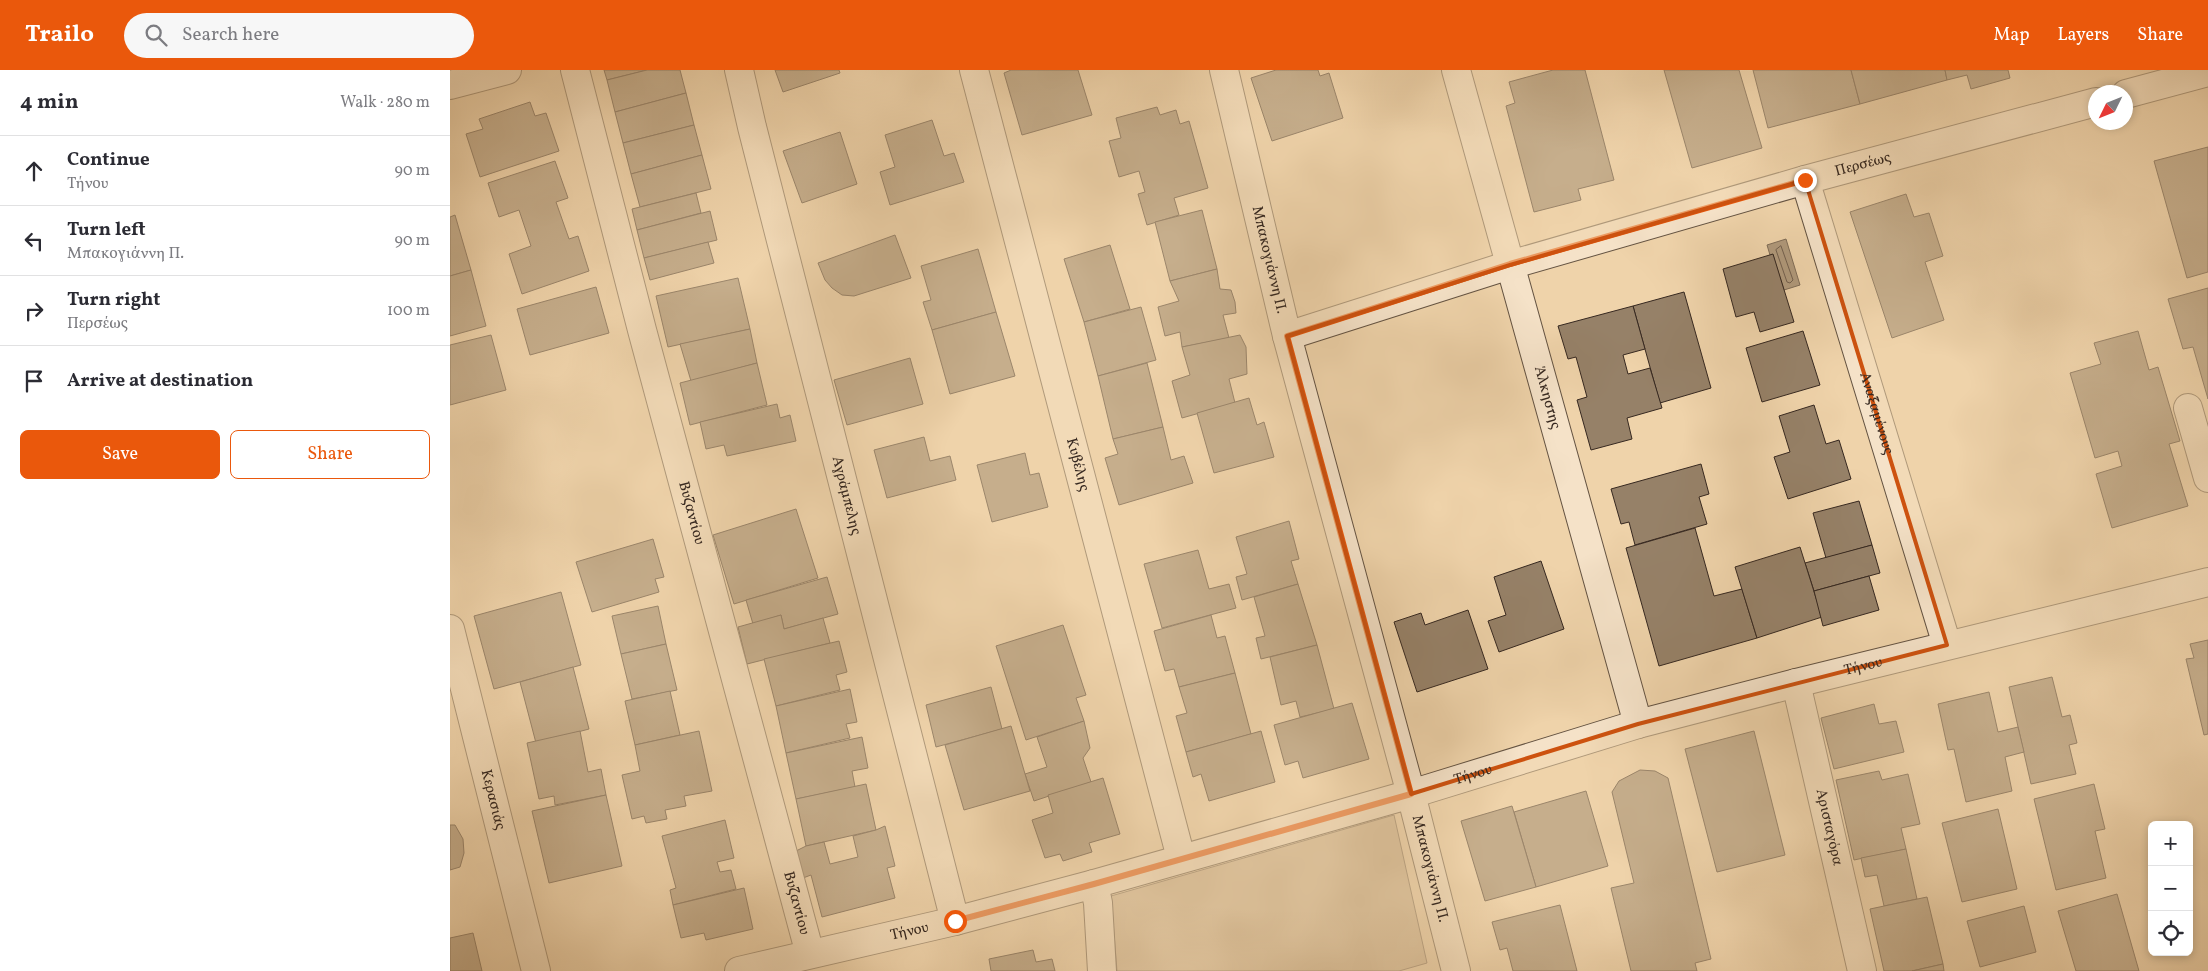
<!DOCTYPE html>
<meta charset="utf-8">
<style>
body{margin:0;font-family:Vollkorn,serif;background:#f7f7f7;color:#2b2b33}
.controls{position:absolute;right:15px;bottom:15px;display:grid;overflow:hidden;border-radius:8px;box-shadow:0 2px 8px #0003}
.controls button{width:45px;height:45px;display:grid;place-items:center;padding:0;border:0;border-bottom:1px solid #e1e1e2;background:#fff;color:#2b2b33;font:25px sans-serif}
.compass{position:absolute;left:1638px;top:15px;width:45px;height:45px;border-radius:50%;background:#fff;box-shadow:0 2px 8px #0003;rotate:227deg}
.stop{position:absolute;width:15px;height:15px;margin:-11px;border:4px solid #ea580c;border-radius:50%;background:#fff}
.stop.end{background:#ea580c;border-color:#fff;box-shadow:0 1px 5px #0008}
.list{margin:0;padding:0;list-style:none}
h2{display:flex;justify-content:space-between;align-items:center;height:65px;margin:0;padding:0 20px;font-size:21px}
h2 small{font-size:16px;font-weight:400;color:#7c7c81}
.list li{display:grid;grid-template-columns:32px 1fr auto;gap:15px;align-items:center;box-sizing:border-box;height:70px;padding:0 20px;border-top:1px solid #e1e1e2}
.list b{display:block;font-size:19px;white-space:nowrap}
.list p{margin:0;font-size:16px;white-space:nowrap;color:#7c7c81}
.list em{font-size:16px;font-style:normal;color:#7c7c81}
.actions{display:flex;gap:10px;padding:15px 20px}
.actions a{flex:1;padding:11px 0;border:1px solid #ea580c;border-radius:8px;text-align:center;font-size:18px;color:#ea580c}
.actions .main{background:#ea580c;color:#fff}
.icon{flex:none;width:28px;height:28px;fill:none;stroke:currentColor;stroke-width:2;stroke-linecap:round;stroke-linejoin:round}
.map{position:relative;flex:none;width:1758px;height:901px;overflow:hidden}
header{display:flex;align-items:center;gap:30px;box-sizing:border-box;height:70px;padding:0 25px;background:#ea580c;color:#fff}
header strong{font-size:24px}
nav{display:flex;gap:28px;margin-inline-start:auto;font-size:18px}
.search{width:350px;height:45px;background:#f7f7f7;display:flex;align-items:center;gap:12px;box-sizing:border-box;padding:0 18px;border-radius:28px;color:#7c7c81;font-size:19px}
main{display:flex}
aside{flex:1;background:#fff}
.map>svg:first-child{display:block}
.green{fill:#d0b693;stroke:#836f5a}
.water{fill:#b0997b;stroke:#7f6c57}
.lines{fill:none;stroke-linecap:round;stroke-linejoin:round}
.shore{stroke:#73604e;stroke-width:1}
.building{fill:#968168;stroke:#362820}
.minor-casing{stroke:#645342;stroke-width:30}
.minor{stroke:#f5e2c8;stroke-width:28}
.route{stroke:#ea580c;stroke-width:6}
.marked{fill:none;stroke:#cd520f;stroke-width:4;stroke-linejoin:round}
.labels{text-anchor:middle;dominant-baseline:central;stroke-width:5;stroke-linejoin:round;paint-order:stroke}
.street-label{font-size:15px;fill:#362820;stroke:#f5e2c8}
</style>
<header>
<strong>Trailo</strong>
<div class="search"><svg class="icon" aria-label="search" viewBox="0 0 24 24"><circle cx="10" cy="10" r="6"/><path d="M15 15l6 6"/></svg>Search here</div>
<nav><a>Map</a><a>Layers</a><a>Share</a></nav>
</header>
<main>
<aside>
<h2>4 min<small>Walk · 280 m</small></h2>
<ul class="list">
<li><svg class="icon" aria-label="ahead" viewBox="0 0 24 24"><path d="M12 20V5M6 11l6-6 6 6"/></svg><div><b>Continue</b><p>Τήνου</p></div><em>90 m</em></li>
<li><svg class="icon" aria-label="left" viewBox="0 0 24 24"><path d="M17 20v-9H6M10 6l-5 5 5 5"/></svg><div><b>Turn left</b><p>Μπακογιάννη Π.</p></div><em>90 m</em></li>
<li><svg class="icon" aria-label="right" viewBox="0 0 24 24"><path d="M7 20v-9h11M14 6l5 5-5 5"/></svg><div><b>Turn right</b><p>Περσέως</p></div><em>100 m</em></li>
<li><svg class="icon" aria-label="arrive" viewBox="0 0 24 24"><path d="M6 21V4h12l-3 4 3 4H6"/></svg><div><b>Arrive at destination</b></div></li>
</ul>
<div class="actions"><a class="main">Save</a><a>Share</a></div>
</aside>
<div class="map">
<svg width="1758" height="901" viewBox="0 0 1758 901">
<rect width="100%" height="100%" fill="#efd3aa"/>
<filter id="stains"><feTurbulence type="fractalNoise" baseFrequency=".004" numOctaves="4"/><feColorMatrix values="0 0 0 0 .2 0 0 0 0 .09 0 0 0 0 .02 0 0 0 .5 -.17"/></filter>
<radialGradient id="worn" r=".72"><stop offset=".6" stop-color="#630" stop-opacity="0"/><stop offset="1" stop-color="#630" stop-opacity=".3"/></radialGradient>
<!-- green -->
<path class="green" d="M944 745 977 893 949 901H667L661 826Z"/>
<!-- water -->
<path class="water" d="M1336 169 1350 215 1334 220 1323 185H1320L1317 175Z"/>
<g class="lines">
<!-- shore -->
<path class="shore" d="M1331 176 1343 210 1340 213 1337 212 1326 180Z"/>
</g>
<!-- building -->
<g class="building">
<path d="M154 0H197L157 10Z"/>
<path d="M197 0H230L236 23 165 42 157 10Z"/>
<path d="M325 0H389L390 3 333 22Z"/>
<path d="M561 0H628L642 45 572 65 554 3Z"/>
<path d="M826 0H868L870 6 879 3 893 48 822 71 801 8Z"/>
<path d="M1103 0H1135L1164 110 1128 119 1131 130 1084 142 1056 36 1065 33 1059 12Z"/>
<path d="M1214 0H1289L1312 78 1242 98Z"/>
<path d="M1303 0H1401L1410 34 1318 58Z"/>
<path d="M1401 0H1495L1497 10 1410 34Z"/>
<path d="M1495 0H1558L1560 8 1521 19 1517 5 1497 10Z"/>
<path d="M236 23 244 55 173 73 165 42Z"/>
<path d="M80 32 85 46 96 43 109 81 30 107 16 64 33 59 29 49Z"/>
<path d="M707 37 710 45 726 40 730 54 739 51 758 118 724 128 729 145 697 155 688 124 695 122 689 101 669 107 659 71 671 68 666 48Z"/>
<path d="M482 50 494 86 504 83 514 112 440 135 430 102 445 97 435 65Z"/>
<path d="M244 55 252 85 181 104 173 73Z"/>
<path d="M390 62 407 114 352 133 333 81Z"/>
<path d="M1758 77V202L1737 208 1704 91Z"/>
<path d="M252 85 261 119 190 137 181 104Z"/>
<path d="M105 91 118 128 106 132 119 169 128 166 139 201 72 224 59 184 81 176 69 140 49 147 38 113Z"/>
<path d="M246 123 251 143 187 160 182 139Z"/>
<path d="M1456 124 1464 147 1479 143 1493 186 1475 192 1494 250 1442 268 1400 142Z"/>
<path d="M752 140 767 199 720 211 705 152Z"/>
<path d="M260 141 267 170 194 188 187 160Z"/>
<path d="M5 145 21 200 0 206V147Z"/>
<path d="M445 165 461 208 404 226 392 225 382 218 375 210 368 193Z"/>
<path d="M258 172 264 193 200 210 194 188Z"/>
<path d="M660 175 680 239 634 252 614 189Z"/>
<path d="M528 179 546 242 482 260 473 232 481 230 471 196Z"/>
<path d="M1323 184 1344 252 1310 262 1304 242 1286 247 1273 199Z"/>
<path d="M767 199 770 219 781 220 785 232 786 243 773 245 779 268 732 277 730 262 715 266 708 237 729 231 720 211Z"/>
<path d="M21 200 36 256 0 266V206Z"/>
<path d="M288 208 300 259 218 277 206 226Z"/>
<path d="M146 217 159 263 80 285 67 239Z"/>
<path d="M1758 218V329L1743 277 1733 279 1718 229Z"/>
<path d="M1234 222 1261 318 1210 333 1183 236Z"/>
<path d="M1183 236 1195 279 1173 285 1178 304 1200 298 1212 338 1177 348 1182 369 1141 380 1127 330 1137 327 1126 287 1118 289 1108 256Z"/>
<path d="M691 237 706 290 648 306 634 252Z"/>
<path d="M546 242 565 306 500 324 482 260Z"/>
<path d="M300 259 307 293 241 311 230 274Z"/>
<path d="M1353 261 1370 315 1312 332 1296 278Z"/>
<path d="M1688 261 1699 300 1708 297 1730 371 1719 374 1738 436 1662 458 1646 404 1672 396 1668 381 1645 388 1620 303 1651 294 1644 273Z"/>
<path d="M41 265 56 320 0 335V275Z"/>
<path d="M790 265 796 277 797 304 779 309 785 333 732 348 722 311 740 305 732 277Z"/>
<path d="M460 288 473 334 397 355 384 310Z"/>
<path d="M307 293 317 335 240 355 230 313Z"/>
<path d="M697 293 713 357 663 369 648 306Z"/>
<path d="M799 328 807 355 814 352 824 387 764 403 747 343Z"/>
<path d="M327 334 330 348 340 345 346 371 277 386 274 375 256 379 250 352Z"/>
<path d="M1364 335 1376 374 1389 370 1401 409 1338 429 1324 387 1340 382 1329 346Z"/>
<path d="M713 357 721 390 734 386 743 413 669 435 655 388 668 384 663 369Z"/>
<path d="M474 367 480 391 500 386 506 410 437 428 424 380Z"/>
<path d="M575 383 580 405 589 403 598 437 542 452 527 395Z"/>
<path d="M1251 394 1259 424 1249 427 1257 454 1185 475 1179 452 1171 454 1161 419Z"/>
<path d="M1409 431 1422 475 1376 488 1363 443Z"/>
<path d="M346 439 368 508 284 534 263 465Z"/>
<path d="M839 451 849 489 841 491 848 514 792 530 786 507 797 504 786 467Z"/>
<path d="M1245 458 1264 526 1292 519 1307 568 1209 596 1176 478Z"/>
<path d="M203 469 214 507 205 509 209 522 142 542 126 492Z"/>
<path d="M1422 475 1430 503 1364 521 1355 493Z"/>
<path d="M1350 477 1372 547 1307 568 1285 497Z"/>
<path d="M748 480 759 519 779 514 786 538 712 558 694 494Z"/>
<path d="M1091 491 1114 559 1049 582 1038 551 1056 545 1044 507Z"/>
<path d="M1419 506 1429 540 1373 556 1364 521Z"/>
<path d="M377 507 388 544 334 559 331 545 303 554 296 530Z"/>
<path d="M848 514 867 575 811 589 806 568 815 566 804 527Z"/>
<path d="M111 522 131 595 44 619 24 546Z"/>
<path d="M208 536 216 574 171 584 162 546Z"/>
<path d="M1018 540 1038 599 967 622 944 552 971 543 975 555Z"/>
<path d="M331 545 334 559 373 548 380 573 297 594 288 557Z"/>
<path d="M761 545 767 568 775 566 785 603 729 617 724 599 715 601 704 561Z"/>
<path d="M613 555 636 625 626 628 634 651 576 670 546 576Z"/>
<path d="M1758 570V664L1754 665 1736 589 1744 588 1740 574Z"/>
<path d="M389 571 397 602 386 605 390 620 326 636 314 589Z"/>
<path d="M216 574 227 620 182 629 171 584Z"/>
<path d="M867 575 884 639 850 647 846 631 831 635 820 587Z"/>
<path d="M123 597 139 659 86 673 70 612Z"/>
<path d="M785 603 801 664 736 682 726 646 737 643 729 617Z"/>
<path d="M1602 607 1612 647 1620 645 1627 673 1619 675 1626 704 1581 714 1559 617Z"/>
<path d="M541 617 552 659 486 677 476 635Z"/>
<path d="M400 619 407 652 396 654 400 668 336 683 326 636Z"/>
<path d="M220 621 230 665 185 675 175 631Z"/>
<path d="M1539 622 1548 662 1568 657 1574 682 1555 687 1562 721 1516 732 1504 679 1498 680 1488 634Z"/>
<path d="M902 633 919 689 853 708 848 691 835 695 824 655Z"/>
<path d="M1424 634 1429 654 1446 651 1454 682 1384 699 1371 648Z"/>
<path d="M634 651 640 678 633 688 641 712 584 731 575 704 597 697 587 667Z"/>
<path d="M561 656 580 721 514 740 495 675Z"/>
<path d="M130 661 138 702 151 699 156 725 105 735 104 726 89 729 77 673Z"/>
<path d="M249 661 262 721 234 726 236 736 215 740 217 749 196 753 194 746 182 749 172 705 190 701 185 675Z"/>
<path d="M811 661 825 712 759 731 751 704 743 707 736 682Z"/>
<path d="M1304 661 1335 785 1267 802 1235 679Z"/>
<path d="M412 667 418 698 402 701 405 717 346 729 336 683Z"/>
<path d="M1190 700 1205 701 1218 708 1261 889 1245 893 1247 901H1181L1161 818 1184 813 1162 722 1169 711Z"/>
<path d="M1429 701 1432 710 1458 704 1470 754 1451 758 1456 779 1404 790 1386 710Z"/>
<path d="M653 708 670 764 639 773 642 782 613 791 610 784 595 788 582 750 603 743 598 725Z"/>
<path d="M416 714 426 760 356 776 346 729Z"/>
<path d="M1644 714 1655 759 1645 761 1656 808 1606 820 1584 729Z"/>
<path d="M1136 721 1158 796 1086 817 1064 742Z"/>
<path d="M156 725 172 796 99 813 82 741Z"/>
<path d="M1062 736 1086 817 1035 831 1011 751Z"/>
<path d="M1548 739 1567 819 1512 832 1492 753Z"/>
<path d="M275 750 284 788 267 792 270 802 281 800 286 819 223 835 220 820 226 818 212 766Z"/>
<path d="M0 755H5L13 769 14 783 10 797 0 800Z"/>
<path d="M435 756 445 796 437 798 445 828 372 847 361 805 353 808 346 781 356 776 374 772 380 794 408 787 403 766 426 760Z"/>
<path d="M1456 779 1467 829 1434 836 1427 805 1415 807 1411 788Z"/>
<path d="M294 818 303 859 256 870 254 863 231 868 223 835Z"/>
<path d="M1667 824 1689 901H1626L1608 841Z"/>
<path d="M1477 827 1493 894 1462 901H1434L1420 839Z"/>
<path d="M1110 835 1127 901H1063L1057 878 1050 880 1042 852Z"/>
<path d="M1574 836 1586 882 1530 897 1517 851Z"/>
<path d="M23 863 32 901H0V868Z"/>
<path d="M583 880 586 892 602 889 605 901H541L539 889Z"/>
<path d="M1493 894 1494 901H1462Z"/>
</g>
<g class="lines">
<!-- minor casing -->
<g class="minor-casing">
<g id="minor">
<path id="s1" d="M125 0 192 260 360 884"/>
<path id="s2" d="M289 0 302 57 505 851"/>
<path id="s3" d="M524 0 731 788"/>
<path id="s4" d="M774 0 837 266 961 724 1006 901"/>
<path id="s5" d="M1006 0 1188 654"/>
<path d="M0 15 57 0"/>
<path d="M1676 24 1758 2"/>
<path id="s6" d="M1355 110 1497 575"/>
<path id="s7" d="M837 266 1060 195 1355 110 1646 32"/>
<path d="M1738 338 1758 408"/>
<path id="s8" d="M0 559 86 901"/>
<path id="s9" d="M1346 613 1412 901"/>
<path d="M644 814 648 833 652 901"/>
<path id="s10" d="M289 901 505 851 644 814 961 724 1188 654 1346 613 1758 512"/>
</g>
</g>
<!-- minor -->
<use href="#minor" class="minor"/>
</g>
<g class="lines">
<!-- route -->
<path class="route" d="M505 851 644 814 961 724 837 266 1060 194 1355 110"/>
</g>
<!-- marked area -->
<path d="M0 0H1758V901H0ZM1355 110 1497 575 1188 654 961 724 837 266 1060 195Z" fill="#efd3aa" fill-opacity=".55" fill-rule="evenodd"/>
<path class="marked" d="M1355 110 1497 575 1188 654 961 724 837 266 1060 195Z"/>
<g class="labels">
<!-- street labels -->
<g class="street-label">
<text stroke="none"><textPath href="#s7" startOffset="601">Περσέως</textPath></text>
<text stroke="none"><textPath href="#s4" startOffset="195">Μπακογιάννη Π.</textPath></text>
<text stroke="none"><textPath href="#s5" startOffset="340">Άλκηστης</textPath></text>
<text stroke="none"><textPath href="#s6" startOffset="244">Αναξαμένους</textPath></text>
<text stroke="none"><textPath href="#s3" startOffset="408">Κυβέλης</textPath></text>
<text stroke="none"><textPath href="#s2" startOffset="439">Αγράμπελης</textPath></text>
<text stroke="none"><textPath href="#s1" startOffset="458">Βυζαντίου</textPath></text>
<text stroke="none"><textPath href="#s10" startOffset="1165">Τήνου</textPath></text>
<text stroke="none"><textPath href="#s10" startOffset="760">Τήνου</textPath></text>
<text stroke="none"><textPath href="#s8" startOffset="176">Κερασιάς</textPath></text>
<text stroke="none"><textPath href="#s9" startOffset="148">Αρισταγόρα</textPath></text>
<text stroke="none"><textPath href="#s4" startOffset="825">Μπακογιάννη Π.</textPath></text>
<text stroke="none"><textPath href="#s1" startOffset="862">Βυζαντίου</textPath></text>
<text stroke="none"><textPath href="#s10" startOffset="175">Τήνου</textPath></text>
</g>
</g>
<rect width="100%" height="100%" filter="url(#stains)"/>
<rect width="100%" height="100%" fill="url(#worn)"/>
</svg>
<div class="controls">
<button>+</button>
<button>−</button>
<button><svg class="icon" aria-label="locate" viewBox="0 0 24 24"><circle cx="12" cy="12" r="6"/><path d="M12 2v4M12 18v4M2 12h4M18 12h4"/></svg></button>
</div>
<svg class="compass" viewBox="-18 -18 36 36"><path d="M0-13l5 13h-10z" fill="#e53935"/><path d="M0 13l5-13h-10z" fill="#7c7c81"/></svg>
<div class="stop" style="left:505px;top:851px"></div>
<div class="stop end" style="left:1355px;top:110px"></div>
</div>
</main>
